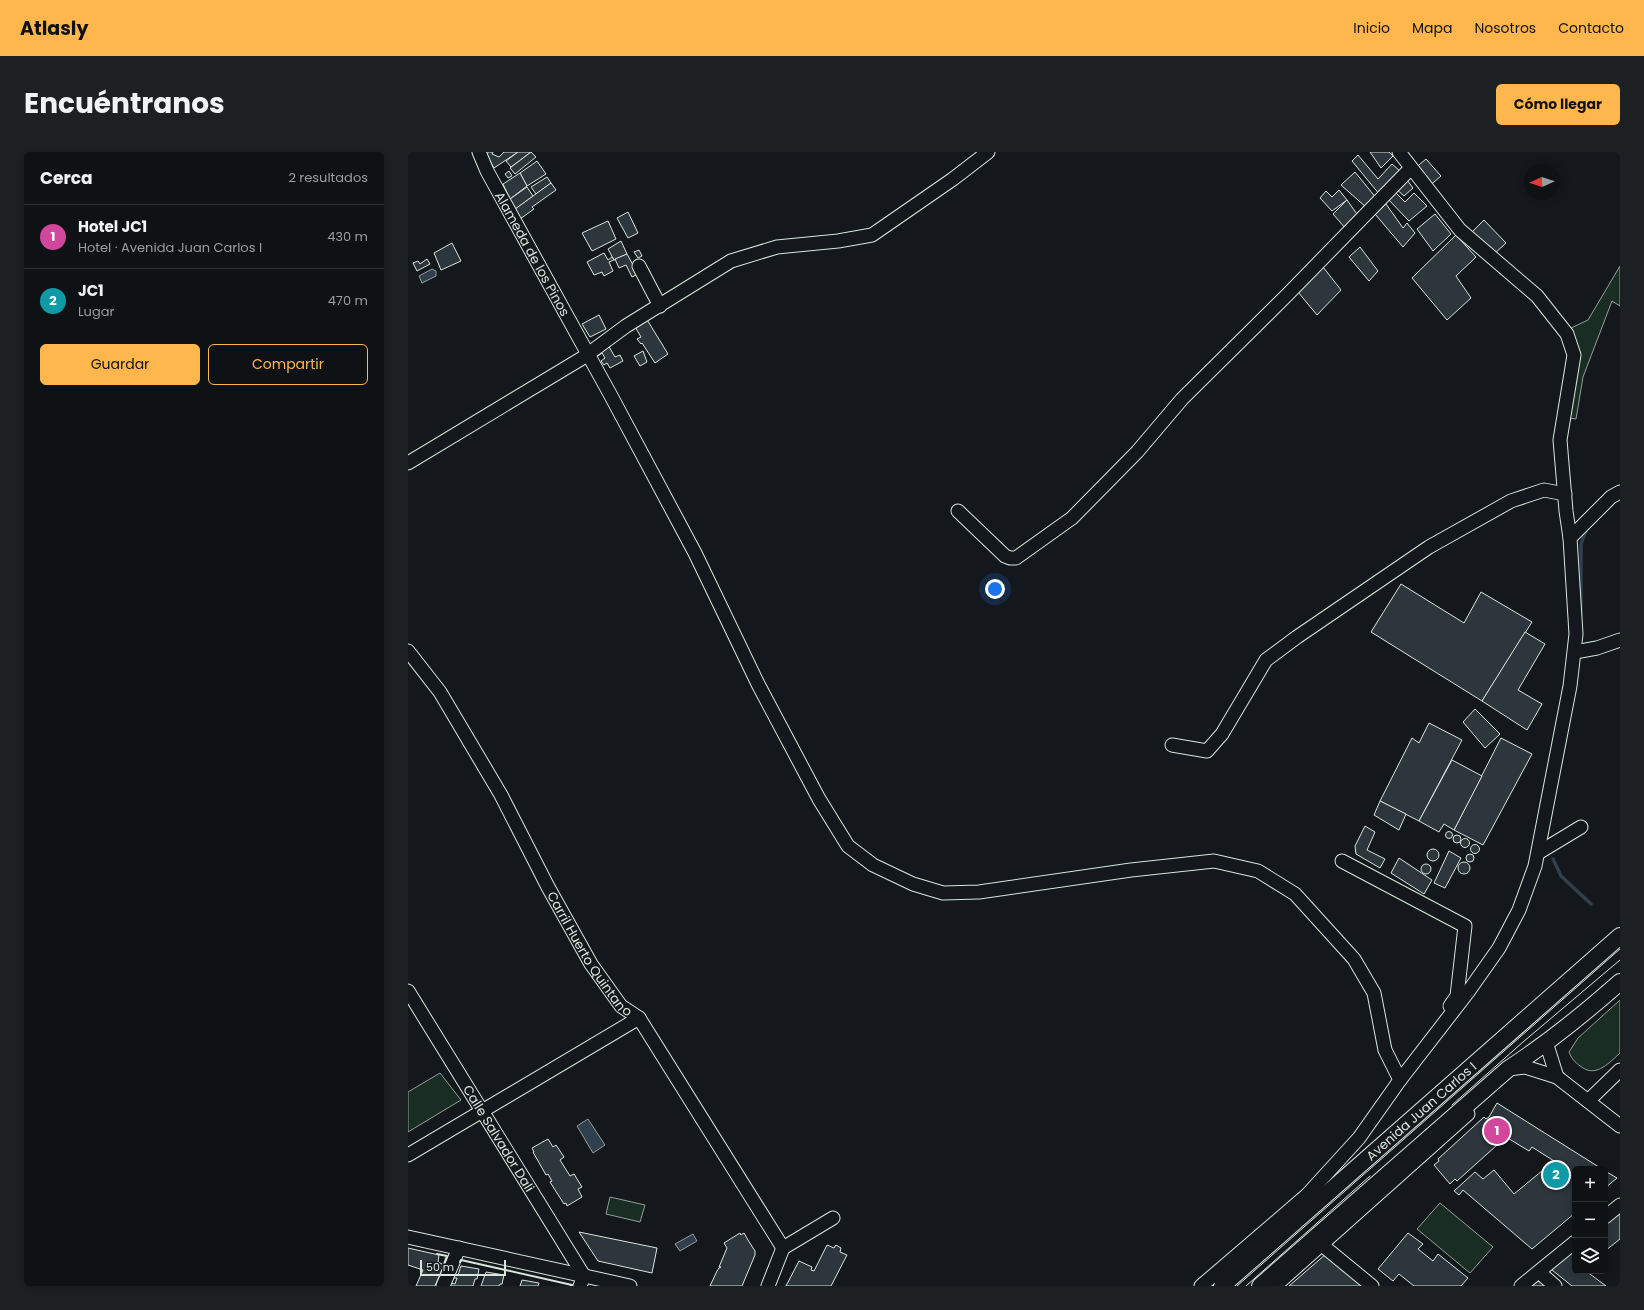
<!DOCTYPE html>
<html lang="es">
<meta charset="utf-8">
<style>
body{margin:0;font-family:Poppins,sans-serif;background:#1d2022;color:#f1f3f6}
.controls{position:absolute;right:12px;bottom:12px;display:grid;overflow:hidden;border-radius:6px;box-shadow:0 2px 10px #0003}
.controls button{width:36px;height:36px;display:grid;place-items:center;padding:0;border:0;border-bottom:1px solid #2f3234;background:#0f1215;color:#f1f3f6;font:20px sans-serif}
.compass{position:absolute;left:1116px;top:12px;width:36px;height:36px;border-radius:50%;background:#0f1215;box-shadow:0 2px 10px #0003;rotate:267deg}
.scale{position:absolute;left:12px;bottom:10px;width:86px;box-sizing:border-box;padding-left:4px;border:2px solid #d8e6dc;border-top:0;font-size:11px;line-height:14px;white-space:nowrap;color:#d8e6dc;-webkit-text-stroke:3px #14181c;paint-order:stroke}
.you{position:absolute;left:587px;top:437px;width:14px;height:14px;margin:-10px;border:3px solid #fff;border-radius:50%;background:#1a73e8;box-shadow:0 0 0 6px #1a73e833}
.badge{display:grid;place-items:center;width:26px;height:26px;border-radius:50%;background:#ffb74d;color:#fff;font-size:13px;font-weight:700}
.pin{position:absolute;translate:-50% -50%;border:2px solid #fff;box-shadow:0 1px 4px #0006}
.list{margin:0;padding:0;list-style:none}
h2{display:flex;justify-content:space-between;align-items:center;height:52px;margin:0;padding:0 16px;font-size:17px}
h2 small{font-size:13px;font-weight:400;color:#9b9ea0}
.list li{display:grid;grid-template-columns:26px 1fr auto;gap:12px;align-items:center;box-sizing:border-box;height:64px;padding:0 16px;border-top:1px solid #2f3234}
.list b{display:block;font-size:15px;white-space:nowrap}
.list p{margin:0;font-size:13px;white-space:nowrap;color:#9b9ea0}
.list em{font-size:13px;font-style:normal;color:#9b9ea0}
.actions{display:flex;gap:8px;padding:12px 16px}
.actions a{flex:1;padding:9px 0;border:1px solid #ffb74d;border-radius:6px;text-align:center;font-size:14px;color:#ffb74d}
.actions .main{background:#ffb74d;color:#111}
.icon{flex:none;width:22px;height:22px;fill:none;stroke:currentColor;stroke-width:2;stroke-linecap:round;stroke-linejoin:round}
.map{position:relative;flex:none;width:1212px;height:1134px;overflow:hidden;border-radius:6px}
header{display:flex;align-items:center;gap:24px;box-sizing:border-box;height:56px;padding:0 20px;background:#ffb74d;color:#111}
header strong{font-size:19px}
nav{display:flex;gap:22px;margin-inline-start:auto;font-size:14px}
.intro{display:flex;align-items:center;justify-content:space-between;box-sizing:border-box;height:96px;padding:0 24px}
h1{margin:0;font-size:28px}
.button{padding:10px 18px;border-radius:6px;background:#ffb74d;color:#111;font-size:14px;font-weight:700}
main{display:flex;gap:24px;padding:0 24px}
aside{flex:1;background:#0f1215;border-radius:6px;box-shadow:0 2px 10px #0003}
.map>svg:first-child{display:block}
.green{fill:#1a2d24;stroke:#939e99}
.water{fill:#2f3f4d;stroke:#939e99}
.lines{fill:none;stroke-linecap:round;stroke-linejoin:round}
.stream{stroke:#2f3f4d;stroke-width:3.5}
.building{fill:#2c363c;stroke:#d8e6dc}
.minor-casing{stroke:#d8e6dc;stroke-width:15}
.major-casing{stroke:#d8e6dc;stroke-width:18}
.minor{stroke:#14181c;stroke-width:13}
.major{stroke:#14181c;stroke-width:16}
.tram{stroke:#d8e6dc;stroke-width:1}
.wall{stroke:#d8e6dc;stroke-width:2}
.labels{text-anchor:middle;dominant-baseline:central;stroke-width:3;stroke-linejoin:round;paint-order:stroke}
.street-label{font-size:13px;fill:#d8e6dc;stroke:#14181c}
</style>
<header>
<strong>Atlasly</strong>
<nav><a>Inicio</a><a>Mapa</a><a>Nosotros</a><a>Contacto</a></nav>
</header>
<div class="intro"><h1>Encuéntranos</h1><a class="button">Cómo llegar</a></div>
<main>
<aside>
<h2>Cerca<small>2 resultados</small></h2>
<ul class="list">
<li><span class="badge" style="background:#d1479c">1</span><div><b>Hotel JC1</b><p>Hotel · Avenida Juan Carlos I</p></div><em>430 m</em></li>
<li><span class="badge" style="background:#0f9aa8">2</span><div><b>JC1</b><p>Lugar</p></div><em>470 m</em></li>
</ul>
<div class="actions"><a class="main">Guardar</a><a>Compartir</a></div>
</aside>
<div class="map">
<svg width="1212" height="1134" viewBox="0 0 1212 1134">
<rect width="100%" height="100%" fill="#14181c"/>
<!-- green -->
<g class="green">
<path d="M1212 114V154L1204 149 1175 225 1168 267 1161 266V177L1180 168Z"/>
<path d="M1212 848V901C1202 910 1189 925 1175 916 1168 911 1164 908 1161 900L1170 886Z"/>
<path d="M32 921 53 948 0 980V940Z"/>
<path d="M202 1045 237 1053 232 1070 198 1062Z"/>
<path d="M1032 1051 1085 1095 1062 1121 1009 1077Z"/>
</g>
<!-- water -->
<g class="water">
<path d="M24 117 28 119V124L14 131 11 124Z"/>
<path d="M180 967 197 993 185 1001 169 974Z"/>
<path d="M285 1082 289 1089 272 1099 267 1092Z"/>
</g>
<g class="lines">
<!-- stream -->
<g class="stream">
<path d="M1173 463V392L1179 376"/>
<path d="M1145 707 1153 724 1183 752"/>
</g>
</g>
<!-- building -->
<g class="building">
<path d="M77 0H85L84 2 91 5 96 0H110L86 16Z"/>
<path d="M110 0H123L103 15 98 9Z"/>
<path d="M123 0 128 5 107 22 102 16Z"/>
<path d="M962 0H981L985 4 973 16Z"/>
<path d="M950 3 970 27 984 12 993 20 972 43 944 9Z"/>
<path d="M1018 7 1033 24 1019 36 1005 18Z"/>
<path d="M129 9 138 22 119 34 112 21Z"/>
<path d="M101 19 104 24 100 26 97 22Z"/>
<path d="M947 20 969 47 959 56 933 33Z"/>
<path d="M112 21 119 34 102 47 95 32Z"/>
<path d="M996 24 1005 36 996 44 986 35Z"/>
<path d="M139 25 143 31 128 42 123 35Z"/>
<path d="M143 31 148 38 124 55 126 57 112 67 107 57Z"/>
<path d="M119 35 125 44 107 57 102 47Z"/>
<path d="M931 38 939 48 924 59 912 46 918 39 924 45Z"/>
<path d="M987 40 997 50 1006 41 1019 54 1001 69 979 46Z"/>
<path d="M939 48 951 65 938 77 925 62Z"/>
<path d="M978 52 995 76 999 71 1007 81 995 95 967 62Z"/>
<path d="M220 60 230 81 220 86 209 66Z"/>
<path d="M1027 62 1043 82 1025 99 1009 77Z"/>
<path d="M1076 68 1098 91 1085 103 1063 81Z"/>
<path d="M200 69 208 87 184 99 174 81Z"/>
<path d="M1048 83 1068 105 1048 124 1063 146 1039 168 1004 126Z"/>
<path d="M213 89 219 102 206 108 200 97Z"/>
<path d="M44 91 53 109 33 118 26 101Z"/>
<path d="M952 95 970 119 961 129 941 105Z"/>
<path d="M231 98 234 104 230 106 226 100Z"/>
<path d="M196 101 200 108 204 105 206 108 201 110 205 119 196 124 194 120 186 123 179 110Z"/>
<path d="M219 102 230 122 224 125 218 113 211 116 207 107Z"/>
<path d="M19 107 22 112 9 119 5 111 10 109 12 112Z"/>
<path d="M915 115 933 138 909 163 890 140Z"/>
<path d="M191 163 198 177 182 185 174 172Z"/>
<path d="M238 166 260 202 247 211 234 191 233 192 229 187 233 185 226 173Z"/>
<path d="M200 193 207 205 212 203 215 209 202 216 199 211 196 213 193 209 197 206 194 201 190 204 188 199Z"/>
<path d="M235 199 239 210 232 214 226 204Z"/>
<path d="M993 432 1056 471 1073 440 1124 470 1074 549 963 480Z"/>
<path d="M1117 480 1137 492 1110 538 1134 552 1119 578 1074 549Z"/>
<path d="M1067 557 1092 582 1077 596 1055 570Z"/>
<path d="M1021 571 1054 588 1011 669 972 649 1004 586 1011 591Z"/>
<path d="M1093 586 1124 602 1075 693 1046 678Z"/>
<path d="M1044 608 1074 624 1046 678 1036 672 1031 680 1011 669Z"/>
<path d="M972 649 998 662 991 678 966 663Z"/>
<path d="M957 674 967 680 959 698 977 707 972 716 948 702 947 694Z"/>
<circle cx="1041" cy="683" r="3.5"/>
<circle cx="1049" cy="687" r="4"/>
<circle cx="1057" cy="691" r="4.5"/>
<circle cx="1067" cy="697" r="4.5"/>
<circle cx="1025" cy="703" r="6"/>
<path d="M1041 699 1053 706 1037 736 1026 731Z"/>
<circle cx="1062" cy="706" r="4"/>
<path d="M991 706 1024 728 1016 742 983 721Z"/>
<circle cx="1056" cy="716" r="6"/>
<circle cx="1018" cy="717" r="5"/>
<path d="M1089 951 1194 1017H1167V1061L1124 1097 1055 1038 1051 1043 1046 1039 1067 1020 1075 1027 1086 1018 1106 1042 1146 1009 1124 995 1121 999 1098 985 1049 1029 1047 1027 1042 1032 1026 1013 1031 1009 1030 1007 1076 965 1078 967 1081 965Z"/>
<path d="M140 987 145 995 148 993 156 1005 152 1008 162 1024 166 1022 174 1035 170 1037 174 1045 159 1054 158 1051 156 1052 142 1030 144 1029 140 1022 138 1023 125 1000H126L124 996Z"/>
<path d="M1197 1019 1209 1026 1197 1036Z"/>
<path d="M1212 1058V1087L1197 1099V1070Z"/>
<path d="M171 1080 249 1096 244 1121 190 1109Z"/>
<path d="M332 1081 333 1083 336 1081 340 1088 347 1099V1103L334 1134H302L309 1119 311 1116 313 1115H311L319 1096 316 1091Z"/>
<path d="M1000 1081 1015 1092 1010 1097 1025 1109 1030 1102 1060 1126 1053 1134H1006L991 1122 985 1129 970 1117Z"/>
<path d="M419 1093 426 1096 428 1093 433 1096 432 1100 439 1103 423 1134H378L391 1109 404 1115 403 1118 406 1119Z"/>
<path d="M1167 1094V1119H1178L1198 1134H1164L1144 1118V1115Z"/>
<path d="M0 1096 31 1103 30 1110 36 1113 27 1134H8L15 1118 0 1113Z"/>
<path d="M918 1102 955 1134H881Z"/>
<path d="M53 1114 71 1117 69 1127H67L65 1134H42L43 1131 47 1132 49 1126H46L47 1122 50 1123Z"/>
<path d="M78 1120 96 1123 94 1132H92L91 1134H73Z"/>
<path d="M114 1128 131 1131 130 1134H112Z"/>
<path d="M1129 1129 1133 1130 1138 1134H1121Z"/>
</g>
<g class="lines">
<!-- minor casing -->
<g class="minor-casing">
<g id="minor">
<path id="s1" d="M71 0 79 19 202 242 287 401 350 532 411 647 440 694 465 713 505 732 535 741 571 740 723 718 806 709 850 719 887 742 946 807 966 841 977 898 992 928"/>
<path d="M231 114 252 154"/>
<path d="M0 311 176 205 218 174 323 109 369 95 430 89 464 83 545 27 580 0"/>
<path d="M550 359 597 404 602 406H608L664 366 729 300 774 247 880 142 1003 16"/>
<path d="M1162 386 1203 345 1212 340"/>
<path id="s2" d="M0 499 32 540 93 643 140 735 183 812 213 854 231 866 375 1096"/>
<path d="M1167 500 1189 496 1212 488"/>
<path d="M764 593 799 599 814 582 858 508 889 485 1021 395 1103 349 1136 338 1157 342"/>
<path d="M1130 701 1173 675"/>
<path d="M934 709 1057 774 1049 844 1042 854"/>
<path id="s3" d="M0 839 176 1124 172 1134"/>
<path d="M1138 890 1149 925"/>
<path d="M1100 917 1117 915 1149 925 1212 974"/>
<path d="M1180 949 1212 918"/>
<path d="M0 1003 231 866"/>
<path d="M1197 1065 1212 1053"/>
<path d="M0 1085 222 1134"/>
<path d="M914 1093 964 1134"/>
<path d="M1131 1120 1147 1134"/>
<path d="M35 1134 51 1096"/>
<path d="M360 1134 375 1096 425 1066"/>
<path d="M793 1134 899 1043 951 986 992 928 1060 840 1091 796 1111 758 1127 714 1162 534 1168 482 1162 386 1158 359 1152 288 1166 203 1159 182 1129 144 1052 78 991 0"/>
<path d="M867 1134 1060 962"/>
<path d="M1113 1134 1167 1090"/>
</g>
</g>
<!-- major casing -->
<g class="major-casing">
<g id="major">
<path id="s4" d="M814 1134 1212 784"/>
<path d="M852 1134 1100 917C1140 891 1177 861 1212 830"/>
</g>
</g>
<!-- minor -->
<use href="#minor" class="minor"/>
<!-- major -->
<use href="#major" class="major"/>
<!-- tram -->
<g class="tram">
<path d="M1044 953 1115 890 1212 808"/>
<path d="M829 1134 1212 797"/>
<path d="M838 1134 962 1024"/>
</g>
<!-- wall -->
<g class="wall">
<path d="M29 1102 39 1104 35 1115"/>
<path d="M52 1110 53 1108 164 1133 163 1134"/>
</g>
</g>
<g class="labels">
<!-- street labels -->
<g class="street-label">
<text stroke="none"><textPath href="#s1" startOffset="115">Alameda de los Pinos</textPath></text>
<text stroke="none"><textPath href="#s2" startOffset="354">Carril Huerto Quintano</textPath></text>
<text stroke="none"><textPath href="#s4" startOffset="265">Avenida Juan Carlos I</textPath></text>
<text stroke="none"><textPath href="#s3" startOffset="173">Calle Salvador Dali</textPath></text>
</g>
</g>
</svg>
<div class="controls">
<button>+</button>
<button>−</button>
<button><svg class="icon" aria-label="layers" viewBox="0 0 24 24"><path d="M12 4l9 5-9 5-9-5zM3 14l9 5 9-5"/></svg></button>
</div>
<svg class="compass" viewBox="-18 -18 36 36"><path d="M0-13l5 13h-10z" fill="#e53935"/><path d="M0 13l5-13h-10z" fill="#9b9ea0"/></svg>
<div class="scale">50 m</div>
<div class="you"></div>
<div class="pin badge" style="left:1089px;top:979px;background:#d1479c">1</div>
<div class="pin badge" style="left:1148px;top:1023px;background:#0f9aa8">2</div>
</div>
</main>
